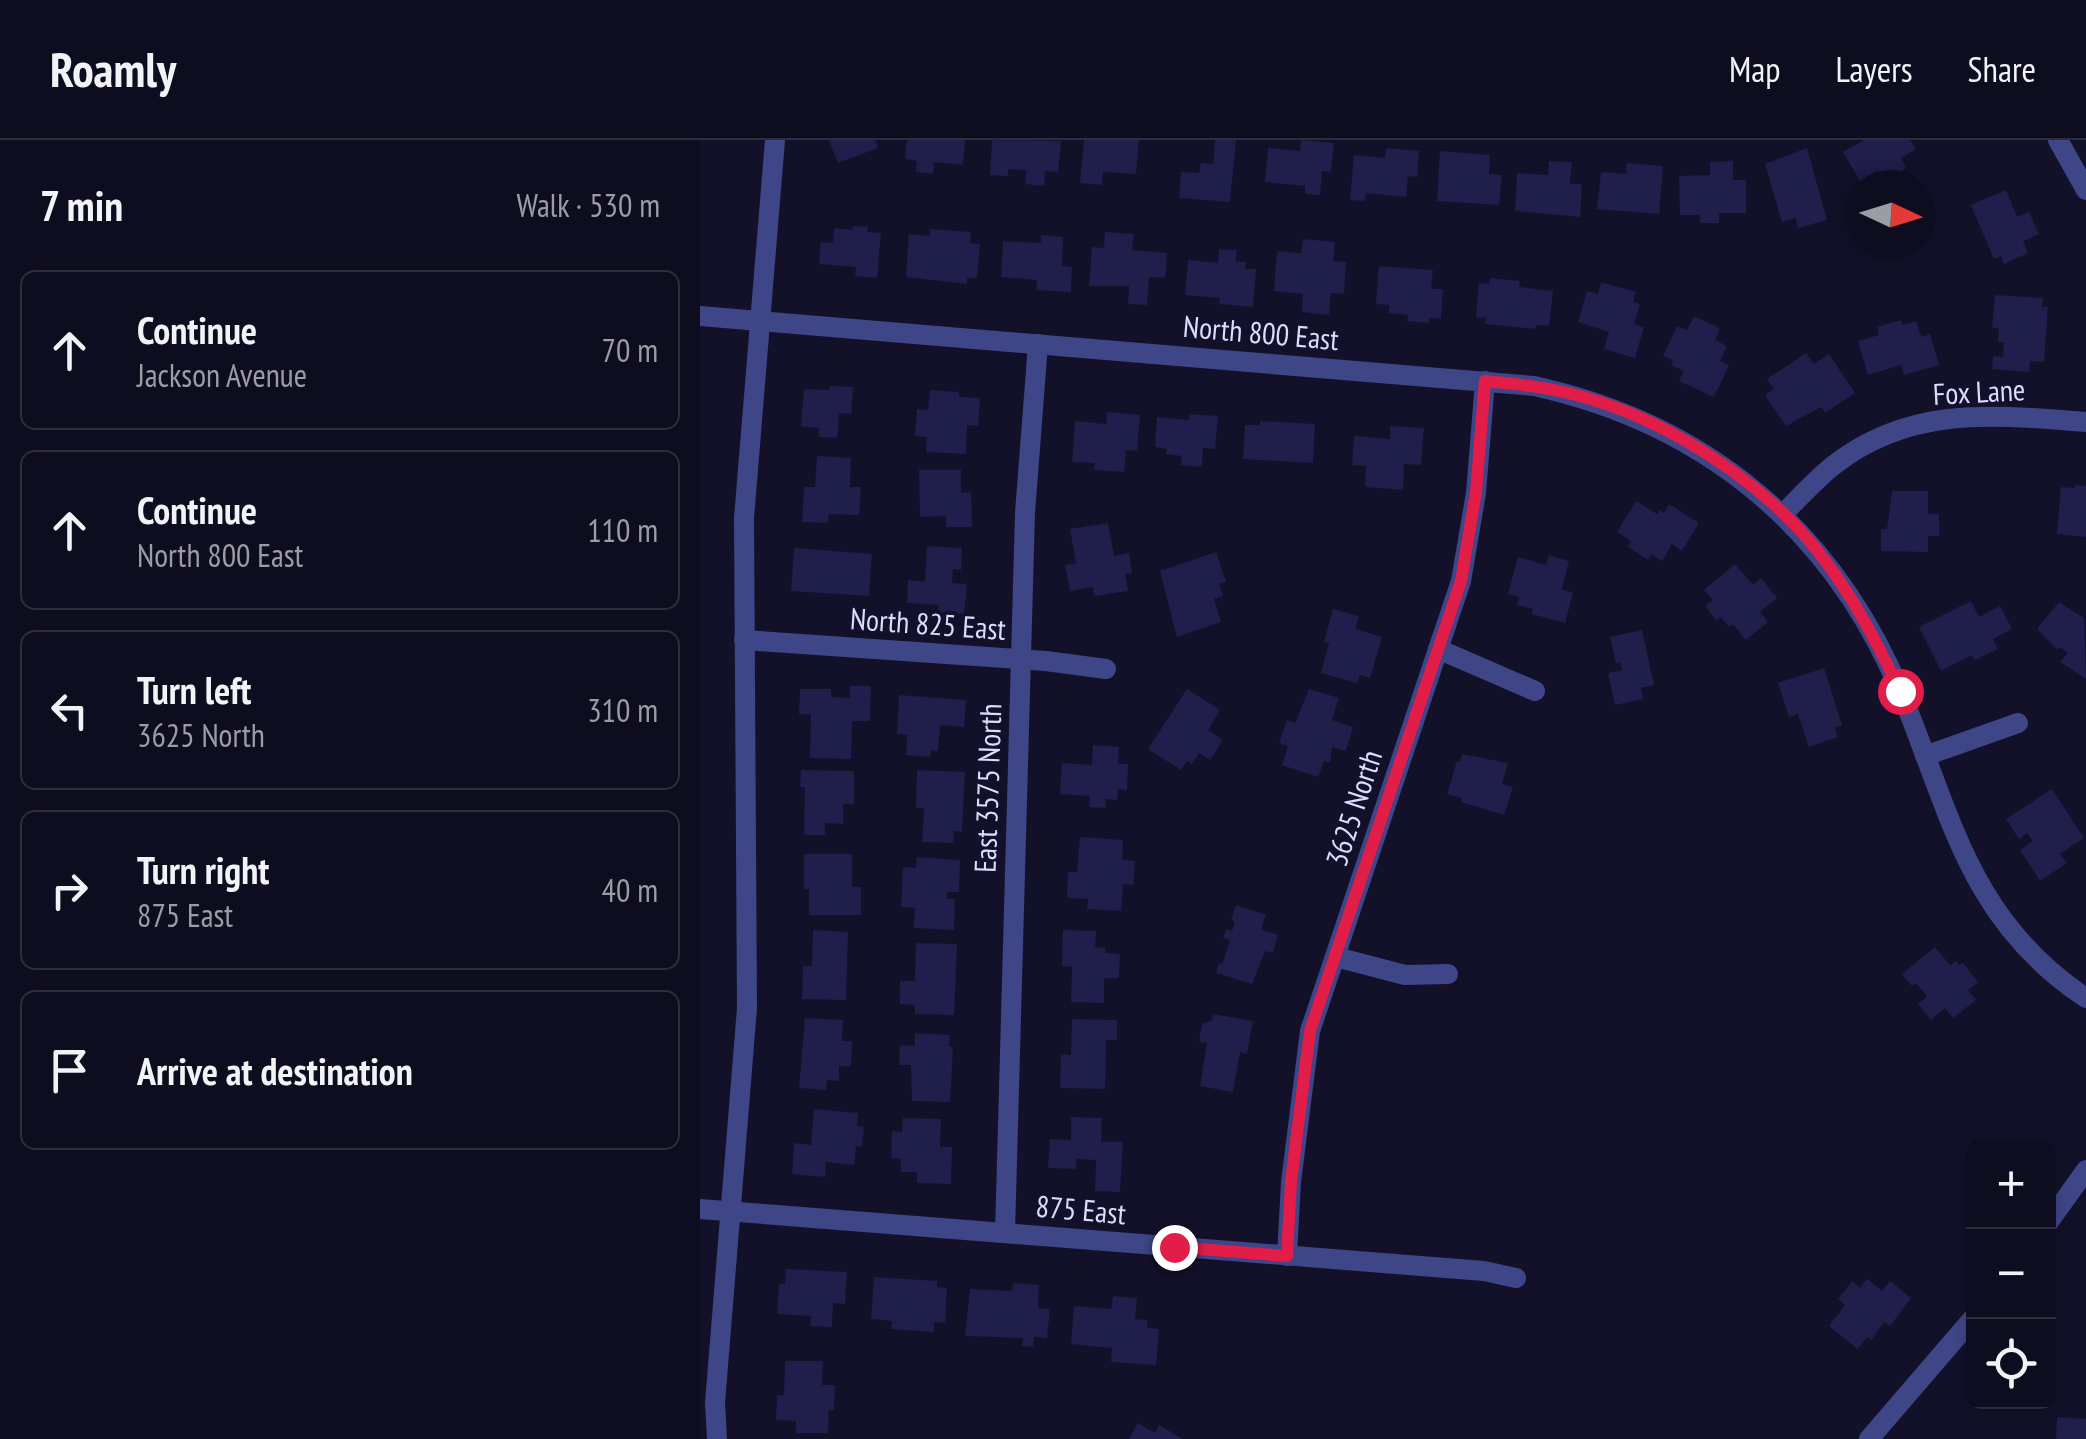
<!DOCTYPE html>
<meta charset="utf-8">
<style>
body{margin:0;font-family:"PT Sans Narrow",sans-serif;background:#1c1b2c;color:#f1f3f6}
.controls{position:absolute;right:30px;bottom:30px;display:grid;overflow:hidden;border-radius:15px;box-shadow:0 5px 15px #0003}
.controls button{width:90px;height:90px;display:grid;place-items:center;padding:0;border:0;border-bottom:2px solid #2e2d3d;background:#0e0d1f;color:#f1f3f6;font:50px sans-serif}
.compass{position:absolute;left:1146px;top:30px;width:90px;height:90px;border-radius:50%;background:#0e0d1f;box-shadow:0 5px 15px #0003;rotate:94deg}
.stop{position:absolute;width:30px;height:30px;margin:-22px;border:8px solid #e11d48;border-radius:50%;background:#fff}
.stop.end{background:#e11d48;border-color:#fff;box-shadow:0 2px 10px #0008}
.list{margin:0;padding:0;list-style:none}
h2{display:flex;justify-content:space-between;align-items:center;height:130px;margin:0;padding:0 40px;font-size:42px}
h2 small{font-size:32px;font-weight:400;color:#9b9ca4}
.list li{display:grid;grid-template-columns:65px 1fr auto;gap:30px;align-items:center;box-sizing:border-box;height:160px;margin:0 20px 20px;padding:0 20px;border:2px solid #2e2d3d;border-radius:15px}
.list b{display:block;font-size:38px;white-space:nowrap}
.list p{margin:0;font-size:32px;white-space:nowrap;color:#9b9ca4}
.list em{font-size:32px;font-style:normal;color:#9b9ca4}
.icon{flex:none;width:55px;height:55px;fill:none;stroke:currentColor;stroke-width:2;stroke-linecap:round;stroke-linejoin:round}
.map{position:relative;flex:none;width:1386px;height:1299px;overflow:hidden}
header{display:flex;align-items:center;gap:60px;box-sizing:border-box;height:140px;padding:0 50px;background:#0e0d1f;border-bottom:2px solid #2e2d3d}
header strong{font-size:48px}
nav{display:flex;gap:55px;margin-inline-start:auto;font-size:35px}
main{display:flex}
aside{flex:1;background:#0e0d1f}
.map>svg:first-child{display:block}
.building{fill:#201e4a}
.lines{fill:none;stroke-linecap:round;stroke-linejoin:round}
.minor{stroke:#3e4687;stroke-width:20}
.tertiary{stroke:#3e4687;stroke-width:20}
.route{stroke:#e11d48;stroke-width:12}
.labels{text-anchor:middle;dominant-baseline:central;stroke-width:8;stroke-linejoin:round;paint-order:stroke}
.street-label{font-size:30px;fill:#dbdcfe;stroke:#121129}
</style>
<header>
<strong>Roamly</strong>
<nav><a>Map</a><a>Layers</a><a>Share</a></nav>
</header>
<main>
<aside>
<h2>7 min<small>Walk · 530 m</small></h2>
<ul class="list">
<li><svg class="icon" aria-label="ahead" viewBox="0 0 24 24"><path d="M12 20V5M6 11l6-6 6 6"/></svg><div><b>Continue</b><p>Jackson Avenue</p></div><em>70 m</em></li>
<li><svg class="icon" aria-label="ahead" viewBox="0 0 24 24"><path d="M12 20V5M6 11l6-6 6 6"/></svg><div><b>Continue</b><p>North 800 East</p></div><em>110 m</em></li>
<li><svg class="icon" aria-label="left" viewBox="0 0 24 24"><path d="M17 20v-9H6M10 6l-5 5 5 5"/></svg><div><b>Turn left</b><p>3625 North</p></div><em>310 m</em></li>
<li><svg class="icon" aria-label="right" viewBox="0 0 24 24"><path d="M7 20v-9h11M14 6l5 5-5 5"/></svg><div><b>Turn right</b><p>875 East</p></div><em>40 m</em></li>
<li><svg class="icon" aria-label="arrive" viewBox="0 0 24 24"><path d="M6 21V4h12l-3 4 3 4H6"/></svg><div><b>Arrive at destination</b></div></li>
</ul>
</aside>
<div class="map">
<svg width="1386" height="1299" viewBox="0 0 1386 1299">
<rect width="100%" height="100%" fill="#121129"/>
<!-- building -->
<g class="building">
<path d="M129 0H175L178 8 138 23Z"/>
<path d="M207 0H265L263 25 234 22 233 34 216 32 217 21 205 19Z"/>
<path d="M292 0 361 1 358 32 345 31 344 46 325 44 326 30 308 29V36L290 35Z"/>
<path d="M384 0H439L436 34 403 32 402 45 380 43Z"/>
<path d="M515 0H536L530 62 479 58 481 32 499 33 501 23 513 24Z"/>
<path d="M601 0 634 3 631 32 622 31 620 55 605 54V46L565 42 568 8 600 11Z"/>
<path d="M1164 0H1210L1216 9 1201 18 1206 28 1183 42 1177 31 1160 41 1143 12Z"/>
<path d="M686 8 719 11 717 37 708 36 706 57 666 53 665 61 650 60 654 15 685 18Z"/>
<path d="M1107 8 1127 80 1098 88 1096 78 1082 82 1065 24Z"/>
<path d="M740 11 790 15 789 34 802 35 799 65 737 61Z"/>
<path d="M849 21 872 22 870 44H882L880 77 815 71 817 33 848 35Z"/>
<path d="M1033 21V40H1046V73H1019V83H1000V75H980L979 36 1010 35V22Z"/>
<path d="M927 23 963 26 959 74 897 69 901 32 926 34Z"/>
<path d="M1306 50 1317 77 1329 72 1339 94 1323 101 1328 113 1304 124 1301 116 1294 119 1271 65Z"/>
<path d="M153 86 168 87 167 92 181 93 177 138 155 136 156 127 119 124 121 102 133 103 134 88 152 90Z"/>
<path d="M230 89 271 92 270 103 280 104 277 138H267V144L206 137 209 94 230 96Z"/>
<path d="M405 92 434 94 432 110 467 113 465 138 449 137 447 165 428 164 429 146H389L392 107 404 108Z"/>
<path d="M341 95 363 97 362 126 372 127 371 152 336 150 337 140 301 137 303 101 341 103Z"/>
<path d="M603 99 635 102 633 121 646 122 644 154 631 153 629 175 602 172 603 154 574 151 577 111 601 113Z"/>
<path d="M519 109 537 110 535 121 546 122 545 129H556L553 167 519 164 520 158 485 155 488 120 518 123Z"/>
<path d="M679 126 733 130 731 149H743L741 179 729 178V183L707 181 708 175 689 173V165L676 164Z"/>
<path d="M790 138 820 141 819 147 853 151 849 186 836 185V189L785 184 786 178 776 177 779 143 789 144Z"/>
<path d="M901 142 936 152 933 162 940 164 934 184 944 187 935 218 904 209 909 192 878 182 887 151 898 154Z"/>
<path d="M1295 155 1343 158 1342 167H1348L1344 222 1330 221 1329 232 1292 229 1293 216 1303 217 1304 202H1298L1299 188H1292Z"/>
<path d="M994 176 1020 188 1015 200 1027 206 1020 221 1029 225 1014 257 979 241 984 231 971 225 973 220 963 216 977 186 987 190Z"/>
<path d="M1201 180 1203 185 1216 181 1221 197 1230 194 1239 225 1204 235 1201 225 1168 235 1158 201 1179 195 1177 187Z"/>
<path d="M1106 213 1114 224 1129 214 1155 253 1125 273 1121 267 1086 286 1065 255 1074 249 1067 239Z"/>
<path d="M130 246 153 247 151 274 139 273 137 298 119 297V288L101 286 104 249 130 250Z"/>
<path d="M230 250 259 252V257L280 258 278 286 267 285 266 314 226 312 227 297 215 296 217 269 228 270Z"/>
<path d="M407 272 440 275 437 311 426 310 424 332 394 330 395 323 372 322 375 281 406 284Z"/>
<path d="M489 274 518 276 515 309 503 308 502 327 481 325 482 316 466 314 467 309 455 307 457 277 489 280Z"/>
<path d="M560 281 615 284 613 323 543 319 545 285H560Z"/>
<path d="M690 286 724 288 721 325 704 324 703 350 665 347 666 326 652 325 654 296 690 299Z"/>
<path d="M117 316 151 318 150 347H161L159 375 129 374 128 383 102 382 104 347H115Z"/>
<path d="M219 330H261V353L271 352 272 387H246V376L220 377Z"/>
<path d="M1375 345 1386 346V397L1357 394 1361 347 1375 348Z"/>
<path d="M1192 351H1228V374H1239V396H1228V412L1181 411V389H1187Z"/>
<path d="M936 361 957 374 960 370 964 373 969 364 999 383 982 411 972 404 962 421 951 414 948 420 928 407 931 401 917 392Z"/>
<path d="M408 383 414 416 429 413 432 433 425 434 428 451 394 456 393 447 370 451 365 425 376 423 370 389Z"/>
<path d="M227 406 262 408 261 430 253 429 252 443 267 444 264 474 238 473 239 465 207 463 208 440 225 442Z"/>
<path d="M94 408 172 414 169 456 91 451Z"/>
<path d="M516 412 526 442 519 444 523 456 514 459 521 482 477 497 460 431Z"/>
<path d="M849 415 869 421 862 449 873 453 865 483 832 474 833 469 817 465 819 457 808 454 818 417 846 425Z"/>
<path d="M1035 424 1053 445 1061 438 1077 458 1060 472 1068 482 1046 500 1033 484 1029 487 1021 477 1016 480 1005 466 1013 460 1004 450Z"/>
<path d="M1271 461 1279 477 1300 466 1312 489 1293 499 1298 509 1275 520 1272 515 1241 531 1219 487Z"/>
<path d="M1359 462 1384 478 1386 539 1360 522 1368 513 1360 507 1358 510 1337 489Z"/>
<path d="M633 469 659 476 655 489 682 497 670 538 660 535 657 543 621 533 629 503 624 502Z"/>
<path d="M942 490 954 545 941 548 943 559 915 565 908 533 922 530 920 522 916 524 910 497Z"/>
<path d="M1124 528 1142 585 1134 587 1138 597 1109 607 1098 574 1089 577 1078 543Z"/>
<path d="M150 546H171L170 581H152L151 619 110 618 111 574H99L100 549H131V557L150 558Z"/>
<path d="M487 549 520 570 508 590 523 600 510 620 499 613 492 624 487 621 481 630 448 609Z"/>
<path d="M609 549 639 558 632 580 653 587 646 611 632 607 630 623 624 621 618 637 582 625 588 606 579 603 587 580 595 583Z"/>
<path d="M199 555 266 560 264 587 240 585 238 611 231 610 230 617 206 615 207 595 197 594Z"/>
<path d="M393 605 419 607 418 624H428L427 650 418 649 417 660 406 659 405 668 389 667 390 656 360 654 362 623 392 625Z"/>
<path d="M762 614 808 623 802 644 813 647 804 675 761 662 762 658 747 654 757 621 760 622Z"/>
<path d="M101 630 154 631V664H143V684L125 683V695H104L105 647H100Z"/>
<path d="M217 630 265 632 262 692 254 691 253 703 222 702 224 668H216Z"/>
<path d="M1352 649 1384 698 1360 714 1367 723 1340 741 1320 710 1333 701 1327 693 1319 699 1306 679Z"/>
<path d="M380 697 423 700 422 720 435 721 433 745 423 744 421 771 387 769 388 759 367 758 368 732H377Z"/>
<path d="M104 714H152V747H161V775H109V749H104Z"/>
<path d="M217 717 260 720 259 752H247V759H255L254 790 214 788 215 768 201 767 203 727 216 728Z"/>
<path d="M536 765 566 775 561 789 578 795 573 813 565 811 552 844 516 833 519 823 522 824 530 800 523 798 526 789 532 791 535 782 531 780Z"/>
<path d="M113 790 148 792 146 860 102 859 103 826H112Z"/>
<path d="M363 790 396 791 395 807 406 808 405 813 420 814 419 838H404V863L371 862 372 827 362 826Z"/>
<path d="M216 803 257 804 254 875 215 874V865L200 864V841H215Z"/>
<path d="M1235 807 1250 825 1256 821 1259 825 1263 823 1278 842 1268 850 1276 860 1253 878 1245 868 1231 880 1218 864 1227 856 1216 843 1212 846 1202 834Z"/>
<path d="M513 874 553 881 547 914 540 912 533 952 500 946 507 903 499 902 502 884 512 880Z"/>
<path d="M105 878 143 880 142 901H152L151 926H139V941L127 940 126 950 99 948Z"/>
<path d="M372 879 417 880V900H406L405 949 360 948 361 914 371 915Z"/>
<path d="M215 893 250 895 249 907H253L250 962 212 961 211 925H199L200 905 215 906Z"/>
<path d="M114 969 158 973 157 986 164 987 162 1007 156 1006 154 1025 126 1022 125 1037 92 1034 94 1003 111 1005Z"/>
<path d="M371 977 402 978 401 1002H423L420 1052 395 1051 396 1020 376 1019V1029L348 1028 350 999 371 1000Z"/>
<path d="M203 978 241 979 240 1007H252L251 1044 217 1043V1032H201V1019L191 1018 192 991 202 992Z"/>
<path d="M86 1129 147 1132 145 1164 133 1163 132 1187 110 1186 111 1176 77 1174 79 1144H85Z"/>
<path d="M174 1137 237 1141V1147L247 1148 245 1183 234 1182V1192L191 1189 192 1181 171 1179Z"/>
<path d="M1167 1139 1182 1151 1190 1141 1211 1158 1190 1186 1184 1182 1171 1200 1167 1197 1158 1209 1129 1186 1145 1165 1138 1159 1152 1141 1160 1148Z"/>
<path d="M313 1143 339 1145 338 1168 350 1169 347 1198 334 1197 333 1207 322 1206 323 1198 265 1196 270 1149 312 1151Z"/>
<path d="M413 1156 437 1158 435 1179 447 1180V1188L459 1189 456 1225 411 1222 412 1208 371 1204 374 1166 411 1169Z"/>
<path d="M85 1221H123L122 1245H135L134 1270H129L128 1293H96V1281L76 1280 77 1255H84Z"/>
<path d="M1357 1277 1386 1279V1299H1356Z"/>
<path d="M438 1283 455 1293 459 1285 483 1299H429Z"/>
</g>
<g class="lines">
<!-- minor -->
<g class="minor">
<path d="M1358 0 1386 50"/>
<path d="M0 176 834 246C1007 284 1133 390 1201 553 1251 673 1268 780 1386 858"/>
<path d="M1084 373C1100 357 1116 339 1134 325 1211 265 1295 275 1386 282"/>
<path d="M44 500 346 521 406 529"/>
<path d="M738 509 835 551"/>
<path d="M1225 616 1318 583"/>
<path d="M636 817 705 835 748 834"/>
<path d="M0 1069 784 1131 816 1138"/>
<path d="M305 1093 325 373 338 204"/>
<path d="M587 1116 591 1042 610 891 761 441 776 353 785 241"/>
<path d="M17 1299 15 1263 47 868 44 378 75 0"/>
</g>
<!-- tertiary -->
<g class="tertiary">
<path d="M1348 1083 1386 1030"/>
<path d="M1169 1299 1274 1177"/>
</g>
</g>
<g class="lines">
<!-- route -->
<path class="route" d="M474 1107 587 1116 591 1042 610 891 761 441 776 352 785 241C816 244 846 247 876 255 950 274 1027 320 1082 372 1134 421 1170 487 1200 551"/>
</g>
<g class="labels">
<!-- street labels -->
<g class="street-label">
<text transform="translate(561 192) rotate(5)">North 800 East</text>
<text transform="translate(1279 251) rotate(-3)">Fox Lane</text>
<text transform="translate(228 483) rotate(4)">North 825 East</text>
<text transform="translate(287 648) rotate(-88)">East 3575 North</text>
<text transform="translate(653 668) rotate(-72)">3625 North</text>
<text transform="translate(381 1069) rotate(5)">875 East</text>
</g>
</g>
</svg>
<div class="controls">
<button>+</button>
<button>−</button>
<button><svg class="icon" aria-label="locate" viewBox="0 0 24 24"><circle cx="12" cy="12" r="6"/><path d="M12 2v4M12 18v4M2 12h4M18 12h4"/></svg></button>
</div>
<svg class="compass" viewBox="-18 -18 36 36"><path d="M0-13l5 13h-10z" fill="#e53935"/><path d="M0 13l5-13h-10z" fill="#9b9ca4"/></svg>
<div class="stop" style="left:1200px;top:551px"></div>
<div class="stop end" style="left:474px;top:1107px"></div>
</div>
</main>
